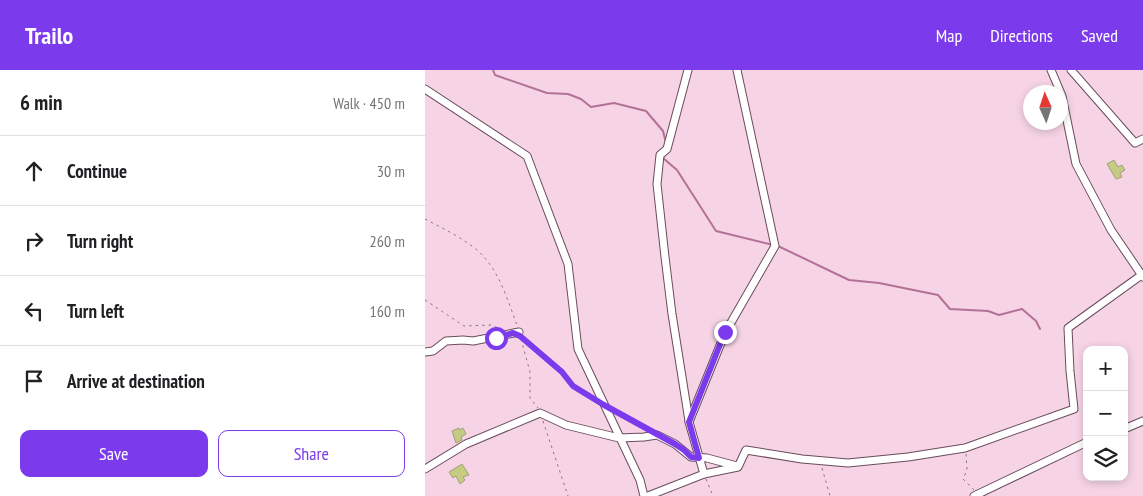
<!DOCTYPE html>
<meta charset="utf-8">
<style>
body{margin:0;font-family:"PT Sans Narrow",sans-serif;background:#f2f2f2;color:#202124}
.controls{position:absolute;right:15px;bottom:15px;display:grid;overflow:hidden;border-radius:10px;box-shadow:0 2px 8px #0003}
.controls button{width:45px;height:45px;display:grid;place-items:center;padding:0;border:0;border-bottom:1px solid #e0e0e0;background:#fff;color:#202124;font:25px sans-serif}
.compass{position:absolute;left:598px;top:15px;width:45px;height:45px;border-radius:50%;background:#fff;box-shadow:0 2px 8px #0003;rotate:357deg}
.stop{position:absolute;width:15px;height:15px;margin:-11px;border:4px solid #7c3aed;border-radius:50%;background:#fff}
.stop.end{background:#7c3aed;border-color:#fff;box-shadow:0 1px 5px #0008}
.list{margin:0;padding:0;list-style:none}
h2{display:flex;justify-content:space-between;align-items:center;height:65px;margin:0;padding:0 20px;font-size:21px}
h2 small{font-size:16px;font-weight:400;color:#757577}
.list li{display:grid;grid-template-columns:32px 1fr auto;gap:15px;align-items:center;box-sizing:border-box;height:70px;padding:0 20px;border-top:1px solid #e0e0e0}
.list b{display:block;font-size:19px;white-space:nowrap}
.list em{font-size:16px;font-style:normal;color:#757577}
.actions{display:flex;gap:10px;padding:15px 20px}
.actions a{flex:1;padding:11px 0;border:1px solid #7c3aed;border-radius:10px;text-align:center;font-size:18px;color:#7c3aed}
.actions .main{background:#7c3aed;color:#fff}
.icon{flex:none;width:28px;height:28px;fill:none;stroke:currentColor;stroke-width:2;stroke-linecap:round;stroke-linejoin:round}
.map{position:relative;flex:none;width:718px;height:426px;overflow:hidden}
header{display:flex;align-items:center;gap:30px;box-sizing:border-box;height:70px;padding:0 25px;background:#7c3aed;color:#fff}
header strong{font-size:24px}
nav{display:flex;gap:28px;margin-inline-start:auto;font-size:18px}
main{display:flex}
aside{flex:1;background:#fff}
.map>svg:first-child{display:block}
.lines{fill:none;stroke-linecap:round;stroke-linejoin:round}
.stream{stroke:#b37196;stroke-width:2}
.building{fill:#c5cb81;stroke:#9ea181}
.minor-casing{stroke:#694c5c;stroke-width:9}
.path{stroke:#8b7580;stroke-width:1;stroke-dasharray:2.5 4;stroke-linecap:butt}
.minor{stroke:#fff;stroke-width:7}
.route{stroke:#7c3aed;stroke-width:6}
</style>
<header>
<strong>Trailo</strong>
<nav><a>Map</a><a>Directions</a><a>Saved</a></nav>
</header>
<main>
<aside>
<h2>6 min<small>Walk · 450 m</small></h2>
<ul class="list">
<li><svg class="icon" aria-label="ahead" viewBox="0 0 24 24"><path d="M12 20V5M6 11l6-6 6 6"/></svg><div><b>Continue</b></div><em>30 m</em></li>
<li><svg class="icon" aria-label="right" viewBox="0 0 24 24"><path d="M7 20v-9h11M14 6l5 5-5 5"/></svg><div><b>Turn right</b></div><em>260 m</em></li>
<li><svg class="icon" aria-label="left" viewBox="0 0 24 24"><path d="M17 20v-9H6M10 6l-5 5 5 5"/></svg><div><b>Turn left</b></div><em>160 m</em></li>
<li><svg class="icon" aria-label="arrive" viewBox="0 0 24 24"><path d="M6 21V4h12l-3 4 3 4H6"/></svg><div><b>Arrive at destination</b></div></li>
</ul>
<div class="actions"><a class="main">Save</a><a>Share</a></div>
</aside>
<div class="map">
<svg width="718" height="426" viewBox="0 0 718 426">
<rect width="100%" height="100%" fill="#f6d4e6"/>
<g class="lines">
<!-- stream -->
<g class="stream">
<path d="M68 0 70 5 122 23 143 24 156 29 166 37 189 33 221 41 238 61 241 73"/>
<path d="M240 84 238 88 252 100 291 161 348 175"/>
<path d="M353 176 424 210 454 213 513 225 525 239 563 241 574 245 597 239 611 251 615 259"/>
</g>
</g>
<!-- building -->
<g class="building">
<path d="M689 90 693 97 697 95 700 100 695 103 697 107 691 109 682 94Z"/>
<path d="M34 358V360L38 358 41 364 36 367 37 370 31 373 27 361Z"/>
<path d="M37 394 44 405 38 407 40 410 35 414 31 406 28 408 24 402Z"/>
</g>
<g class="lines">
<!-- minor casing -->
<g class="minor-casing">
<g id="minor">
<path d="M263 0 242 79 235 85 232 114 240 187 247 244 264 351"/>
<path d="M626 0 637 26 651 94 686 160 718 207"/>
<path d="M646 0 710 73 718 69"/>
<path d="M0 19 102 86 143 194 153 279 215 410 219 426"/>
<path d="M0 282 8 281 21 271 38 270 48 271 94 262"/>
<path d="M699 359 718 351"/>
<path d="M0 399 41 374 115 343 141 355 194 368 219 367 232 365 250 374 266 387 282 388 312 396"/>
<path d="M279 404 264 352 300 263 350 176 312 0"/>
<path d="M223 426 279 404 313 397 321 380 377 389 423 393 483 387 540 378 649 339 645 301 643 258 718 204"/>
<path d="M549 426 662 372"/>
</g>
</g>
<!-- path -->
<g class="path">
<path d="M0 149C15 157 30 164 44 174 72 192 81 226 92 255"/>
<path d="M0 230 39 256 66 255 76 259"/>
<path d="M98 268 137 302 148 316 170 330"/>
<path d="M96 269 105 302V328L113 338"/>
<path d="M189 341 223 360"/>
<path d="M118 351 143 426"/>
<path d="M541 384 542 400 538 409 549 420"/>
<path d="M397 398 405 426"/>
<path d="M281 409 288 426"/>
</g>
<!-- minor -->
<use href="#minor" class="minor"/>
</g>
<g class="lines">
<!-- route -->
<path class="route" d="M71 268 88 263 95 266 137 302 148 316 179 335 250 374 259 380 266 387 274 388 264 352 300 262"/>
</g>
</svg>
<div class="controls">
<button>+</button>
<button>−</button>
<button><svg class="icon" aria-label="layers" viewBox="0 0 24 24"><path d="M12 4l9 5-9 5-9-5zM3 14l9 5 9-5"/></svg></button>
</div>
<svg class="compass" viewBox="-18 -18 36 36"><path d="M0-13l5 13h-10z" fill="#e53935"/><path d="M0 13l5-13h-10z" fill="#757577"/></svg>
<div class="stop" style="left:71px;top:268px"></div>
<div class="stop end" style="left:300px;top:262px"></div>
</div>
</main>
